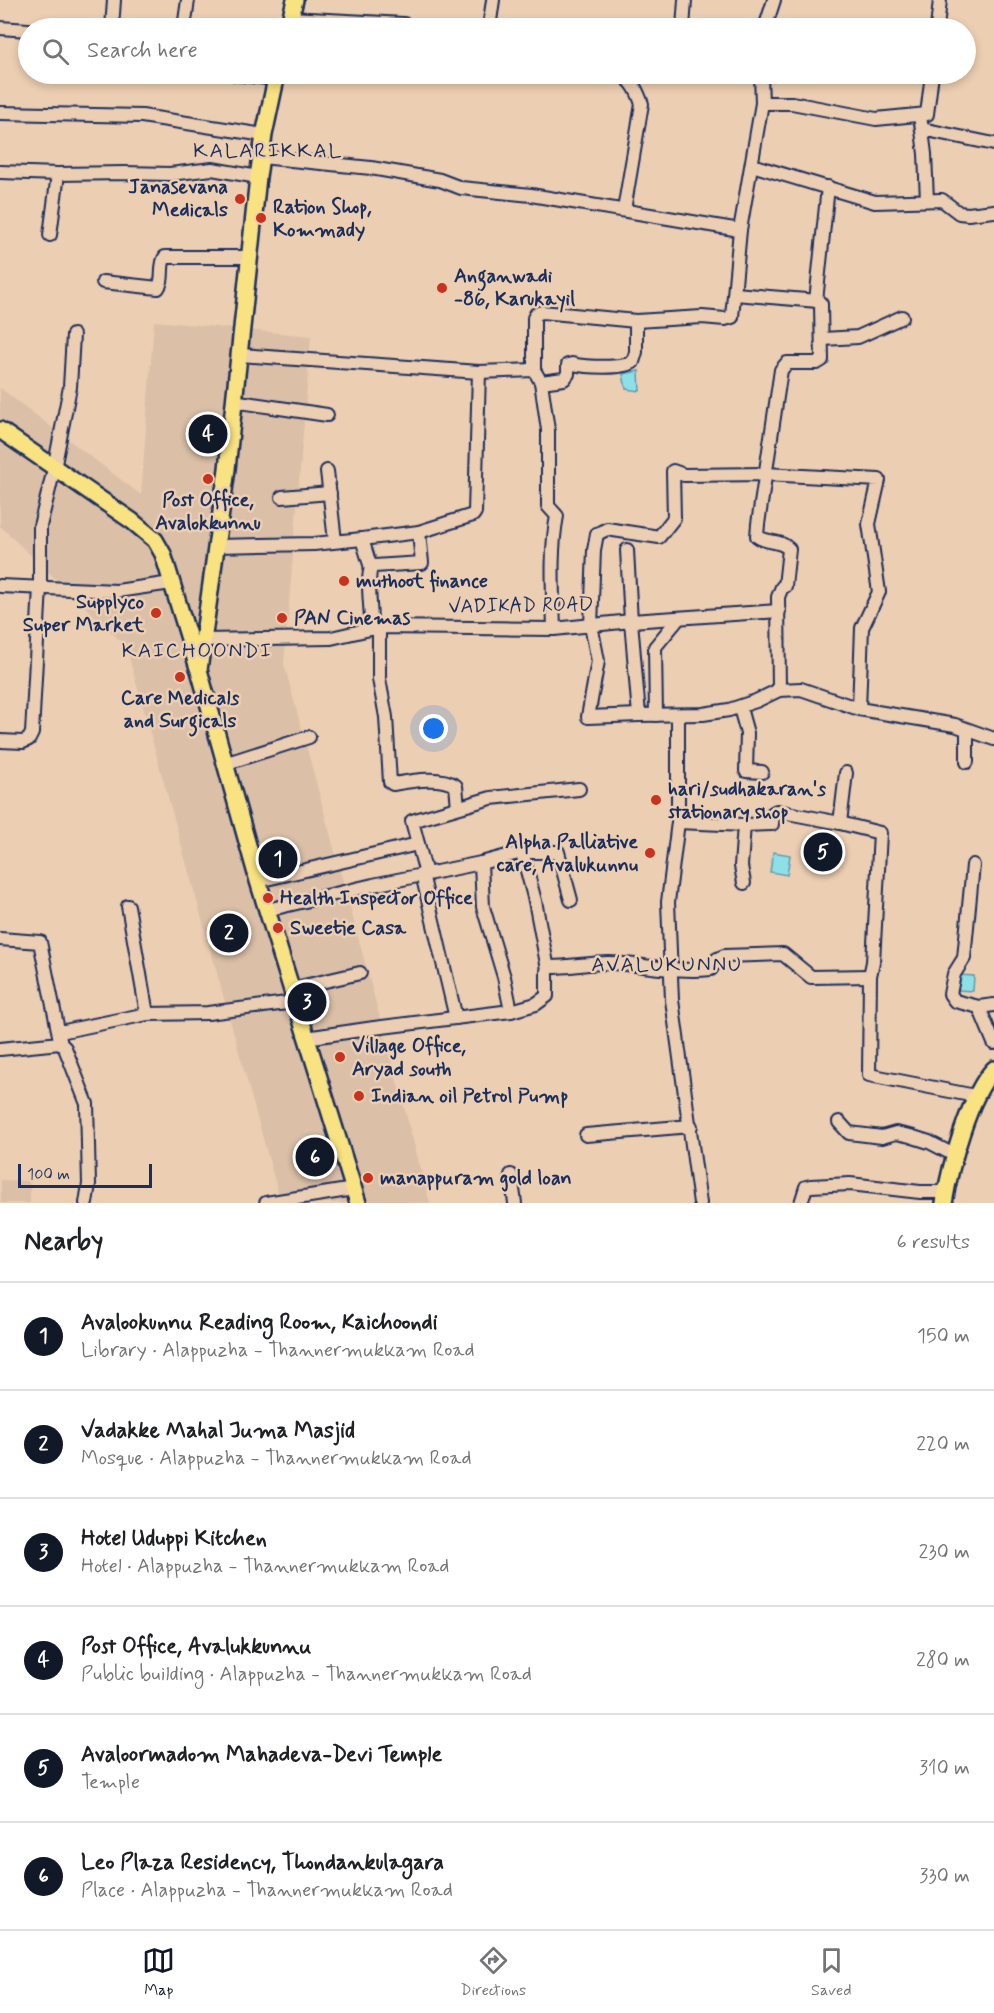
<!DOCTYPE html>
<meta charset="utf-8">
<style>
body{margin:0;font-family:Mynerve,sans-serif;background:#f2f2f2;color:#202124}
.scale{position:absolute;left:18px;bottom:15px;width:134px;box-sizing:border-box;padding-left:6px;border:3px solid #1b2f5e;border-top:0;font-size:16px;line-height:21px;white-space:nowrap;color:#1b2f5e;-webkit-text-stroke:4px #ecceb2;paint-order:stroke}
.you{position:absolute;left:434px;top:729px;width:21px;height:21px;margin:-15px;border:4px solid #fff;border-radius:50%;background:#1a73e8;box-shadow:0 0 0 9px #1a73e833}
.badge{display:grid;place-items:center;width:39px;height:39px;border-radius:50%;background:#111827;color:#fff;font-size:20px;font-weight:700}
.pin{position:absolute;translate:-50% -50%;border:3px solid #fff;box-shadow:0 2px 6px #0006}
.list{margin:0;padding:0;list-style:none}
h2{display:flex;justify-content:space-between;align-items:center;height:78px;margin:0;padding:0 24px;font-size:26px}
h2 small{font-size:20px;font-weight:400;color:#757577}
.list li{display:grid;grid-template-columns:39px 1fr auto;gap:18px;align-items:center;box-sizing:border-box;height:108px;padding:0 24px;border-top:2px solid #e0e0e0}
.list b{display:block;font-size:22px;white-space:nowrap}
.list p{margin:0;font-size:20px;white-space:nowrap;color:#757577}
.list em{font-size:20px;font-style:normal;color:#757577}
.icon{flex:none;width:33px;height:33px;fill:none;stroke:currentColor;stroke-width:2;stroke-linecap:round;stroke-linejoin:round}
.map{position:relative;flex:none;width:994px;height:1203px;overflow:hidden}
.search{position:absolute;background:#fff;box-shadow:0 3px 9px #0003;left:18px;right:18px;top:18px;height:66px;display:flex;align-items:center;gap:15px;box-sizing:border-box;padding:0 21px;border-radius:33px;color:#757577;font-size:22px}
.sheet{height:726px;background:#fff}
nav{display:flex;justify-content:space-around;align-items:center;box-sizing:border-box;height:84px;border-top:2px solid #e0e0e0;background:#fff;font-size:16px;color:#757577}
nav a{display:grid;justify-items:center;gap:3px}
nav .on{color:#111827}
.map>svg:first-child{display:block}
.built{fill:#dbbfa7}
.water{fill:#8ee0e7;stroke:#6099b0;stroke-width:1.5}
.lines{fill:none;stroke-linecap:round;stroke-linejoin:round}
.minor-casing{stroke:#1b2f5e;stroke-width:16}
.major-casing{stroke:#1b2f5e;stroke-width:20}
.minor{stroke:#ecceb2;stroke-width:12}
.major{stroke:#f8e281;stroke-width:15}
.poi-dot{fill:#c8321e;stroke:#ecceb2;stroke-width:2}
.labels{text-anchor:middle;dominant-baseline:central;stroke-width:5;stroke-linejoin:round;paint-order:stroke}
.poi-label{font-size:20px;font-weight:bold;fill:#1b2f5e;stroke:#ecceb2;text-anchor:start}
.street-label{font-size:20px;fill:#1b2f5e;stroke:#ecceb2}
.neighbourhood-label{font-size:21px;letter-spacing:1.5px;fill:#1b2f5e;stroke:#ecceb2}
</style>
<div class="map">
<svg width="994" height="1203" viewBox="0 0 994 1203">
<rect width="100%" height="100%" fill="#ecceb2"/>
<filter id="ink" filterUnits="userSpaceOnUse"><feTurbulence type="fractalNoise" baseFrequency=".0167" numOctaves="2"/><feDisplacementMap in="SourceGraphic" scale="12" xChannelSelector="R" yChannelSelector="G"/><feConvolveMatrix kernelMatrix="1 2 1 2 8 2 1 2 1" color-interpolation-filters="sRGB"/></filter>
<g filter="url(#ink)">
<!-- built -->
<g class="built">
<path d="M154 321 311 336 284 664 430 1203H281L126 646 0 526V388L141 495Z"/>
<path d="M1 1180 30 1181V1203H1Z"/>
</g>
<!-- water -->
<g class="water">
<path d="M639 371 640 391 626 389 623 374Z"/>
<path d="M773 852 790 855 787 875 770 872Z"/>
<path d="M959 975 974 976 973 991 958 990Z"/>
</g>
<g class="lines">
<!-- minor casing -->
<g class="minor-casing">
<g id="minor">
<path d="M290 18 404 24"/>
<path d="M0 28 28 30"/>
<path d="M112 28 114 0"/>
<path d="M184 28 188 0"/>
<path d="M489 28 493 0"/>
<path d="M683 28 685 0"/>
<path d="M765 28 774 0"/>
<path d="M937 28 940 0"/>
<path d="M235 74 275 79"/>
<path d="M620 74C633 81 637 90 642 104L624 210"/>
<path d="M762 103H792L876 119 927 114 932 74"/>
<path d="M0 113 142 116 264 135"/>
<path d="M920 115 925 154 927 200"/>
<path d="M922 129 994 144"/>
<path d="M261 157 371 168 440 180 461 188 531 195 740 230"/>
<path d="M752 165 875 202 942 200 959 213 968 214 994 211"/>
<path d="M0 172 58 174 124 173 170 174 212 169 258 177"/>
<path d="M50 235 58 174"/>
<path d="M103 282 158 288C165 279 159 266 165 257H250"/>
<path d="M735 294 818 301 821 304 822 360 817 363H787L781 370 758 524 757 536C767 544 780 539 789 549L785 586 782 587 778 597 779 690"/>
<path d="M816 301 828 187"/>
<path d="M823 339 858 337 902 317"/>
<path d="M240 355 479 372 534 370 541 382 548 430V506L557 516C550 552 553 592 554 629"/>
<path d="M534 370V318L536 314 542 312 636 321 702 317 725 319 732 317 740 230 762 103 761 74"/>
<path d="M541 382 564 379 568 374V365L572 364C586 367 622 369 633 362L636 352V321"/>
<path d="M233 401 327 415"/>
<path d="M327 471 335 541"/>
<path d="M282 497 330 493"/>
<path d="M362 539 371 568"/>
<path d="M216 546 314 544 362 539 419 532 473 515 475 512 479 372"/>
<path d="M627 550 631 621 779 611"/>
<path d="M0 586 117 591 171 583"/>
<path d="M379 627V679L386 717 390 782 393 784C411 781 440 775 456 786L458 807"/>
<path d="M371 629C372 612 366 581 371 568L374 566 422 563 419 532"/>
<path d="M203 640 331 638 379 627 554 629 631 621 639 715 703 714 729 710 756 701 779 690 801 689 859 709 955 725 994 739"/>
<path d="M740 708 747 733 746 771 762 772"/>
<path d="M639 715 588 717 598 661 591 625 594 550 597 534 607 529 659 537 674 518 673 471 684 475 765 474 879 480 869 524 879 592 862 628 859 709"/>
<path d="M656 715 655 647 679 618"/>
<path d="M678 715V822L668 902 672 1000 700 1203"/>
<path d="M967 730V762"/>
<path d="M0 741 23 742 29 739 32 733 40 587V526L54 469 70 387 73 335"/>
<path d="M224 764 309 737"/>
<path d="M678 822 744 825 772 824 773 813 777 811 840 823 846 773"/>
<path d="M840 823 880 833 873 962 870 976 869 1075 975 1096"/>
<path d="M522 852H558L571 900"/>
<path d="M481 863 483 907 504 977 511 1011"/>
<path d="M973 865 964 958 954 974 950 994 955 1001 979 1007 994 1005"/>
<path d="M422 874 456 1018"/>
<path d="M426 874 412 821 491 798 579 789"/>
<path d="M258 881 418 844"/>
<path d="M744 883 741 866 744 825"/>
<path d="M128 906 147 1014"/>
<path d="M267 910 373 885 481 863 522 852 535 901 548 969"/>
<path d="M0 939 40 942 60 1040V1043L0 1049"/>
<path d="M291 989 360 973"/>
<path d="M979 1007 994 1043"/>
<path d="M60 1032 147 1014 208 1013 295 1002"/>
<path d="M306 1038 374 1028 511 1011 536 1004 547 996V971L548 969 551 967C570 967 589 963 608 963 642 964 678 973 711 969L717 959 724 956 783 954 811 977 870 976"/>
<path d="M60 1043 65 1048 87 1104 89 1184 86 1203"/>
<path d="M839 1122 849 1133 882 1137 896 1133 910 1136 929 1142 956 1156"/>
<path d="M586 1135 691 1126"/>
<path d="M511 1175 515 1203"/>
<path d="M266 1203 354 1189"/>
<path d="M801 1203 806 1187 811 1186 850 1184 920 1192H946"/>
</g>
</g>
<!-- major casing -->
<g class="major-casing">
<g id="major">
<path d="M288 28 295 0"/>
<path d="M277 74 264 135 258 177 227 469 199 670 258 881 358 1203"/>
<path d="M0 430 132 521 155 540 163 554 198 668"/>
<path d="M944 1203C950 1167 969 1095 994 1069"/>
</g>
</g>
<!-- minor -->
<use href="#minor" class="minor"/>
<!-- major -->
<use href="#major" class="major"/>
</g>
</g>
<!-- markers -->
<g class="poi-dot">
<circle cx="240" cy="199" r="6"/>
<circle cx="261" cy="218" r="6"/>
<circle cx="442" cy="288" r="6"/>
<circle cx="208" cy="479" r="6"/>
<circle cx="344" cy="581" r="6"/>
<circle cx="156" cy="613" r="6"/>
<circle cx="282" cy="618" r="6"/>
<circle cx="180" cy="677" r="6"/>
<circle cx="656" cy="800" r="6"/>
<circle cx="650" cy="853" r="6"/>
<circle cx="268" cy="898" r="6"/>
<circle cx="278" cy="928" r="6"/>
<circle cx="340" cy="1057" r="6"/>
<circle cx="359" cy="1096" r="6"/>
<circle cx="368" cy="1178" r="6"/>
</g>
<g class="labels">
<!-- poi labels -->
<g class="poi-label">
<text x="228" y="187" text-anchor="end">Janasevana<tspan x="228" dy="23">Medicals</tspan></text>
<text x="273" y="207">Ration Shop,<tspan x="273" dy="23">Kommady</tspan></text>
<text x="454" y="276">Anganwadi<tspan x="454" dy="23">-86, Karukayil</tspan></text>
<text x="208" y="500" text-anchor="middle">Post Office,<tspan x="208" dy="23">Avalokkunnu</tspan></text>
<text x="356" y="581">muthoot finance</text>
<text x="144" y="602" text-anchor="end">Supplyco<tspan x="144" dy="23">Super Market</tspan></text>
<text x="294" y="618">PAN Cinemas</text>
<text x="180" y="698" text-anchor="middle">Care Medicals<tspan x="180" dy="23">and Surgicals</tspan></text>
<text x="668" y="789">hari/sudhakaran's<tspan x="668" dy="23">stationary shop</tspan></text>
<text x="638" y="842" text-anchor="end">Alpha Palliative<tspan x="638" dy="23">care, Avalukunnu</tspan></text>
<text x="280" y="898">Health Inspector Office</text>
<text x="290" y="928">Sweetie Casa</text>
<text x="352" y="1046">Village Office,<tspan x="352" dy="23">Aryad south</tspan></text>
<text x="371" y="1096">Indian oil Petrol Pump</text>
<text x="380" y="1178">manappuram gold loan</text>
</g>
<!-- street labels -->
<g class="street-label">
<text transform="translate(521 606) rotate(-1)">VADIKAD ROAD</text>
</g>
<!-- neighbourhood labels -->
<g class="neighbourhood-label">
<text x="268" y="151">KALARIKKAL</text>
<text x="197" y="651">KAICHOONDI</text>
<text x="667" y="965">AVALUKUNNU</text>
</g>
</g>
</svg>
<div class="scale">100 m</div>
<div class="you"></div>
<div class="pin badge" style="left:278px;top:859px">1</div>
<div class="pin badge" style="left:229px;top:933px">2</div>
<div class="pin badge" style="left:307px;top:1002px">3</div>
<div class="pin badge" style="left:208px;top:434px">4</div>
<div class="pin badge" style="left:823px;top:852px">5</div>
<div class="pin badge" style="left:315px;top:1157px">6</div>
<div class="search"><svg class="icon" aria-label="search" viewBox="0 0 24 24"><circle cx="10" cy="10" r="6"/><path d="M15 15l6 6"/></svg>Search here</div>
</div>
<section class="sheet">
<h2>Nearby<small>6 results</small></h2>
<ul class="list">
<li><span class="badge">1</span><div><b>Avalookunnu Reading Room, Kaichoondi</b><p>Library · Alappuzha - Thannermukkam Road</p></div><em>150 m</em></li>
<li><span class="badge">2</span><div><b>Vadakke Mahal Juma Masjid</b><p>Mosque · Alappuzha - Thannermukkam Road</p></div><em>220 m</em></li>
<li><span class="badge">3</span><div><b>Hotel Uduppi Kitchen</b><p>Hotel · Alappuzha - Thannermukkam Road</p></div><em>230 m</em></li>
<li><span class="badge">4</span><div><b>Post Office, Avalukkunnu</b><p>Public building · Alappuzha - Thannermukkam Road</p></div><em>280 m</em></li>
<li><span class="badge">5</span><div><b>Avaloormadom Mahadeva-Devi Temple</b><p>Temple</p></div><em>310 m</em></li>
<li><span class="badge">6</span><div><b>Leo Plaza Residency, Thondankulagara</b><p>Place · Alappuzha - Thannermukkam Road</p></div><em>330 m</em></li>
</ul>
</section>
<nav>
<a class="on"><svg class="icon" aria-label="map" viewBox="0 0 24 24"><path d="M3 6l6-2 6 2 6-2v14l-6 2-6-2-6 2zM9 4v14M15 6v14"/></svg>Map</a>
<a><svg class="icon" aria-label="directions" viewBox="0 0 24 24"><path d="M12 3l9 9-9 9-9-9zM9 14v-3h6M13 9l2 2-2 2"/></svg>Directions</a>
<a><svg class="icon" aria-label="saved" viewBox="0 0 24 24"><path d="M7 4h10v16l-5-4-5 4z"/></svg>Saved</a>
</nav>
